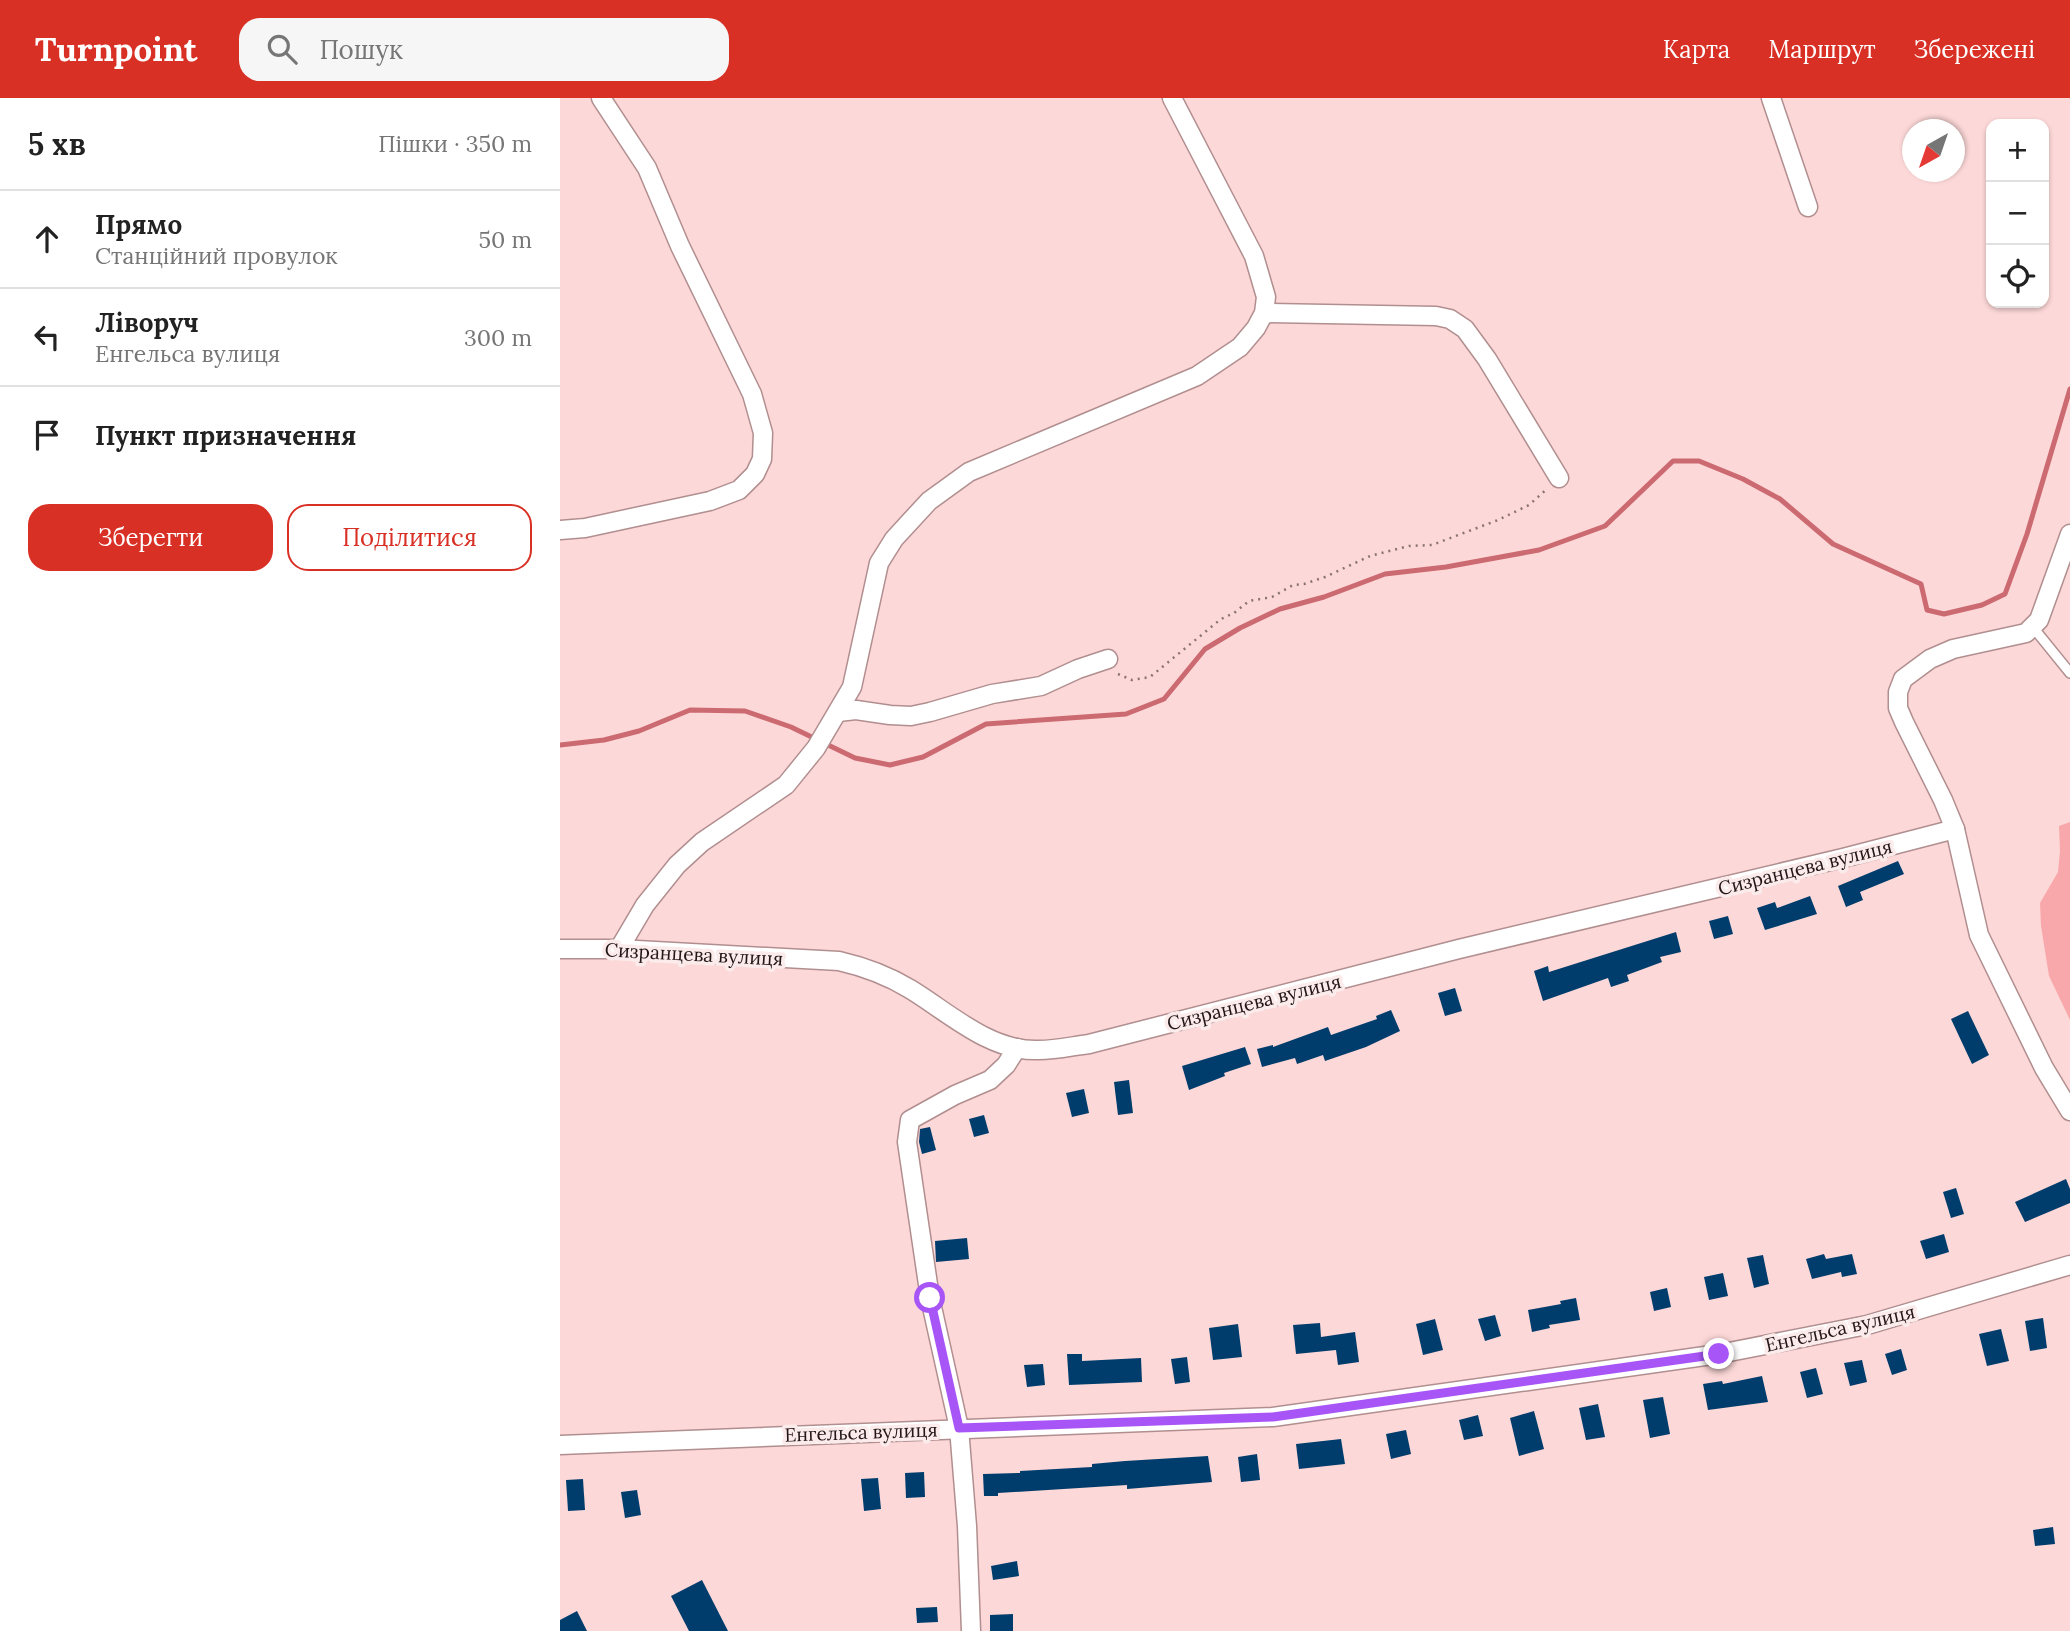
<!DOCTYPE html>
<html lang="uk">
<meta charset="utf-8">
<style>
body{margin:0;font-family:Lora,serif;background:#f6f6f6;color:#222}
.controls{position:absolute;right:21px;top:21px;display:grid;overflow:hidden;border-radius:14px;box-shadow:0 2px 5px #0004}
.controls button{width:63px;height:63px;display:grid;place-items:center;padding:0;border:0;border-bottom:2px solid #e0e0e0;background:#fff;color:#222;font:35px sans-serif}
.compass{position:absolute;left:1342px;top:21px;width:63px;height:63px;border-radius:50%;background:#fff;box-shadow:0 2px 5px #0004;rotate:220deg}
.stop{position:absolute;width:21px;height:21px;margin:-16px;border:5px solid #a855f7;border-radius:50%;background:#fff}
.stop.end{background:#a855f7;border-color:#fff;box-shadow:0 2px 7px #0008}
.list{margin:0;padding:0;list-style:none}
h2{display:flex;justify-content:space-between;align-items:center;height:91px;margin:0;padding:0 28px;font-size:30px}
h2 small{font-size:23px;font-weight:400;color:#767676}
.list li{display:grid;grid-template-columns:46px 1fr auto;gap:21px;align-items:center;box-sizing:border-box;height:98px;padding:0 28px;border-top:2px solid #e0e0e0}
.list b{display:block;font-size:26px;white-space:nowrap}
.list p{margin:0;font-size:23px;white-space:nowrap;color:#767676}
.list em{font-size:23px;font-style:normal;color:#767676}
.actions{display:flex;gap:14px;padding:21px 28px}
.actions a{flex:1;padding:16px 0;border:2px solid #d93025;border-radius:21px;text-align:center;font-size:24px;color:#d93025}
.actions .main{background:#d93025;color:#fff}
.icon{flex:none;width:38px;height:38px;fill:none;stroke:currentColor;stroke-width:2;stroke-linecap:round;stroke-linejoin:round}
.map{position:relative;flex:none;width:1510px;height:1533px;overflow:hidden}
header{display:flex;align-items:center;gap:42px;box-sizing:border-box;height:98px;padding:0 35px;background:#d93025;color:#fff}
header strong{font-size:33px}
nav{display:flex;gap:38px;margin-inline-start:auto;font-size:24px}
.search{width:490px;height:63px;background:#f6f6f6;display:flex;align-items:center;gap:18px;box-sizing:border-box;padding:0 24px;border-radius:21px;color:#767676;font-size:26px}
main{display:flex}
aside{flex:1;background:#fff}
.map>svg:first-child{display:block}
.green{fill:#f8a8ab}
.lines{fill:none;stroke-linecap:round;stroke-linejoin:round}
.stream{stroke:#cc6a71;stroke-width:5}
.building{fill:#013d6c}
.service-casing{stroke:#b18e8f;stroke-width:12}
.minor-casing{stroke:#b18e8f;stroke-width:21}
.path{stroke:#8b7373;stroke-width:2.5;stroke-dasharray:2 5;stroke-linecap:butt}
.service{stroke:#fff;stroke-width:9}
.minor{stroke:#fff;stroke-width:18}
.route{stroke:#a855f7;stroke-width:9}
.labels{text-anchor:middle;dominant-baseline:central;stroke-width:7;stroke-linejoin:round;paint-order:stroke}
.street-label{font-size:19px;fill:#221616;stroke:#fbebeb}
</style>
<header>
<strong>Turnpoint</strong>
<div class="search"><svg class="icon" aria-label="search" viewBox="0 0 24 24"><circle cx="10" cy="10" r="6"/><path d="M15 15l6 6"/></svg>Пошук</div>
<nav><a>Карта</a><a>Маршрут</a><a>Збережені</a></nav>
</header>
<main>
<aside>
<h2>5 хв<small>Пішки · 350 m</small></h2>
<ul class="list">
<li><svg class="icon" aria-label="ahead" viewBox="0 0 24 24"><path d="M12 20V5M6 11l6-6 6 6"/></svg><div><b>Прямо</b><p>Станційний провулок</p></div><em>50 m</em></li>
<li><svg class="icon" aria-label="left" viewBox="0 0 24 24"><path d="M17 20v-9H6M10 6l-5 5 5 5"/></svg><div><b>Ліворуч</b><p>Енгельса вулиця</p></div><em>300 m</em></li>
<li><svg class="icon" aria-label="arrive" viewBox="0 0 24 24"><path d="M6 21V4h12l-3 4 3 4H6"/></svg><div><b>Пункт призначення</b></div></li>
</ul>
<div class="actions"><a class="main">Зберегти</a><a>Поділитися</a></div>
</aside>
<div class="map">
<svg width="1510" height="1533" viewBox="0 0 1510 1533">
<rect width="100%" height="100%" fill="#fdd8d8"/>
<!-- green -->
<path class="green" d="M1510 724V922L1489 878 1481 828 1480 805 1498 774 1500 753 1499 728Z"/>
<g class="lines">
<!-- stream -->
<path class="stream" d="M0 647 44 642 79 633 130 612 185 613 231 629 295 660 330 667 363 659 426 626 566 616 604 601 645 551 680 530 720 511 764 499 825 476 886 469 979 452 1045 428 1113 363H1139L1183 381 1220 401 1273 446 1361 486 1367 512 1384 516 1422 507 1445 496 1467 436 1510 291"/>
</g>
<!-- building -->
<g class="building">
<path d="M1338 763 1344 776 1300 794 1303 802 1286 809 1278 788Z"/>
<path d="M1250 798 1257 816 1205 832 1197 810 1215 804 1217 810Z"/>
<path d="M1168 818 1173 836 1154 841 1149 823Z"/>
<path d="M1116 834 1121 854 1100 859 1102 864 1067 877 1069 883 1051 889 1048 880 983 903 974 873 988 868 989 874Z"/>
<path d="M895 890 902 913 885 918 878 895Z"/>
<path d="M831 912 840 933 806 949 765 963 763 957 737 966 735 960 702 969 697 951 713 947V949L768 929 771 937 817 921 816 918Z"/>
<path d="M1408 913 1429 957 1412 966 1391 921Z"/>
<path d="M685 949 691 966 664 975 665 978 629 992 622 968Z"/>
<path d="M569 982 573 1015 558 1017 554 984Z"/>
<path d="M524 991 529 1015 512 1019 506 995Z"/>
<path d="M424 1017 429 1035 414 1039 409 1021Z"/>
<path d="M370 1029 376 1052 362 1056 359 1044 360 1031Z"/>
<path d="M1506 1081 1510 1091V1105L1465 1124 1455 1104Z"/>
<path d="M1396 1090 1404 1116 1391 1120 1383 1094Z"/>
<path d="M1384 1136 1389 1154 1366 1161 1360 1143Z"/>
<path d="M407 1140 409 1161 376 1164 375 1143Z"/>
<path d="M1264 1156 1266 1161 1292 1156 1297 1176 1282 1179 1281 1174 1252 1181 1246 1161Z"/>
<path d="M1203 1157 1209 1186 1194 1190 1187 1160Z"/>
<path d="M1163 1175 1168 1198 1149 1202 1144 1179Z"/>
<path d="M1107 1190 1111 1209 1094 1213 1090 1194Z"/>
<path d="M1016 1200 1020 1222 989 1227 990 1230 972 1234 968 1212 1001 1206 1000 1203Z"/>
<path d="M935 1217 941 1238 925 1243 918 1221Z"/>
<path d="M1483 1220 1487 1250 1470 1253 1465 1223Z"/>
<path d="M875 1221 883 1252 863 1257 856 1226Z"/>
<path d="M760 1225 761 1239 795 1234 799 1264 778 1267 776 1252 736 1256 733 1227Z"/>
<path d="M678 1226 682 1259 653 1262 649 1230Z"/>
<path d="M1441 1231 1449 1263 1427 1268 1419 1236Z"/>
<path d="M1341 1251 1347 1272 1332 1277 1325 1256Z"/>
<path d="M507 1256H522V1263L581 1260 582 1284 509 1287Z"/>
<path d="M627 1259 630 1284 615 1286 611 1261Z"/>
<path d="M1302 1262 1307 1284 1290 1288 1284 1265Z"/>
<path d="M483 1266 485 1287 467 1289 464 1267Z"/>
<path d="M1256 1270 1263 1296 1247 1300 1240 1274Z"/>
<path d="M1202 1278 1208 1304 1148 1312 1143 1286 1162 1283 1163 1286Z"/>
<path d="M1103 1299 1110 1336 1090 1340 1083 1302Z"/>
<path d="M1038 1306 1045 1339 1026 1342 1019 1310Z"/>
<path d="M974 1313 984 1351 959 1358 950 1320Z"/>
<path d="M918 1317 923 1338 904 1342 899 1322Z"/>
<path d="M846 1332 851 1356 831 1361 826 1336Z"/>
<path d="M781 1341 785 1366 739 1371 736 1346Z"/>
<path d="M697 1356 700 1382 681 1384 678 1359Z"/>
<path d="M648 1358 652 1384 567 1391V1387L438 1395V1398H424L423 1376 460 1375V1373L532 1369V1366L565 1363Z"/>
<path d="M364 1374 365 1399 346 1400 345 1375Z"/>
<path d="M318 1380 321 1411 304 1413 301 1381Z"/>
<path d="M23 1381 25 1412 8 1413 6 1382Z"/>
<path d="M77 1392 81 1417 65 1420 61 1394Z"/>
<path d="M1493 1429 1495 1446 1475 1448 1473 1432Z"/>
<path d="M457 1463 459 1478 433 1482 431 1468Z"/>
<path d="M142 1482 168 1533H129L111 1498Z"/>
<path d="M377 1509 378 1524 357 1525 356 1510Z"/>
<path d="M17 1513 27 1533H0V1522Z"/>
<path d="M453 1516V1533H430V1517Z"/>
</g>
<g class="lines">
<!-- service casing -->
<g class="service-casing">
<path id="service" d="M1472 528 1510 575"/>
</g>
<!-- minor casing -->
<g class="minor-casing">
<g id="minor">
<path d="M1211 0 1248 109"/>
<path d="M704 215 876 218 890 221 905 231 927 261 999 380"/>
<path d="M0 432 25 430 150 403 179 392 195 376 202 361 203 335 192 296 120 148 87 70 41 0"/>
<path d="M1510 436 1479 522 1466 535 1393 551 1370 561 1343 581 1338 594V610L1344 624 1383 702 1395 731 1419 837 1484 970 1510 1013"/>
<path d="M278 614 296 612 330 617 351 618 370 614 432 596 481 588 518 571 548 561"/>
<path d="M0 851H59L279 863C305 869 327 877 350 891 388 914 428 952 475 952 493 953 512 948 529 946L899 851 1283 760 1395 731"/>
<path d="M59 851 85 807 117 767 142 744 226 687 256 650 292 589 319 465 334 441 369 403 409 374 637 278 680 249 696 230 704 215 706 199 694 158 612 0"/>
<path d="M0 1347 713 1319 1159 1256 1307 1227 1510 1167"/>
<path d="M411 1533 407 1428 399 1330 370 1200 347 1044 350 1022 395 997 430 982 446 967 457 950"/>
</g>
</g>
<!-- path -->
<path class="path" d="M558 576 572 582 590 579 661 521 674 515 689 503 712 499 733 487 744 486 765 479 810 458 849 448 872 447 938 422 969 407 988 390"/>
<!-- service -->
<use href="#service" class="service"/>
<!-- minor -->
<use href="#minor" class="minor"/>
</g>
<g class="lines">
<!-- route -->
<path class="route" d="M370 1200 399 1330 713 1319 1159 1256"/>
</g>
<g class="labels">
<!-- street labels -->
<g class="street-label">
<text transform="translate(1245 769) rotate(-14)">Сизранцева вулиця</text>
<text transform="translate(134 856) rotate(3)">Сизранцева вулиця</text>
<text transform="translate(694 904) rotate(-14)">Сизранцева вулиця</text>
<text transform="translate(1280 1230) rotate(-13)">Енгельса вулиця</text>
<text transform="translate(301 1334) rotate(-2)">Енгельса вулиця</text>
</g>
</g>
</svg>
<div class="controls">
<button>+</button>
<button>−</button>
<button><svg class="icon" aria-label="locate" viewBox="0 0 24 24"><circle cx="12" cy="12" r="6"/><path d="M12 2v4M12 18v4M2 12h4M18 12h4"/></svg></button>
</div>
<svg class="compass" viewBox="-18 -18 36 36"><path d="M0-13l5 13h-10z" fill="#e53935"/><path d="M0 13l5-13h-10z" fill="#767676"/></svg>
<div class="stop" style="left:370px;top:1200px"></div>
<div class="stop end" style="left:1159px;top:1256px"></div>
</div>
</main>
